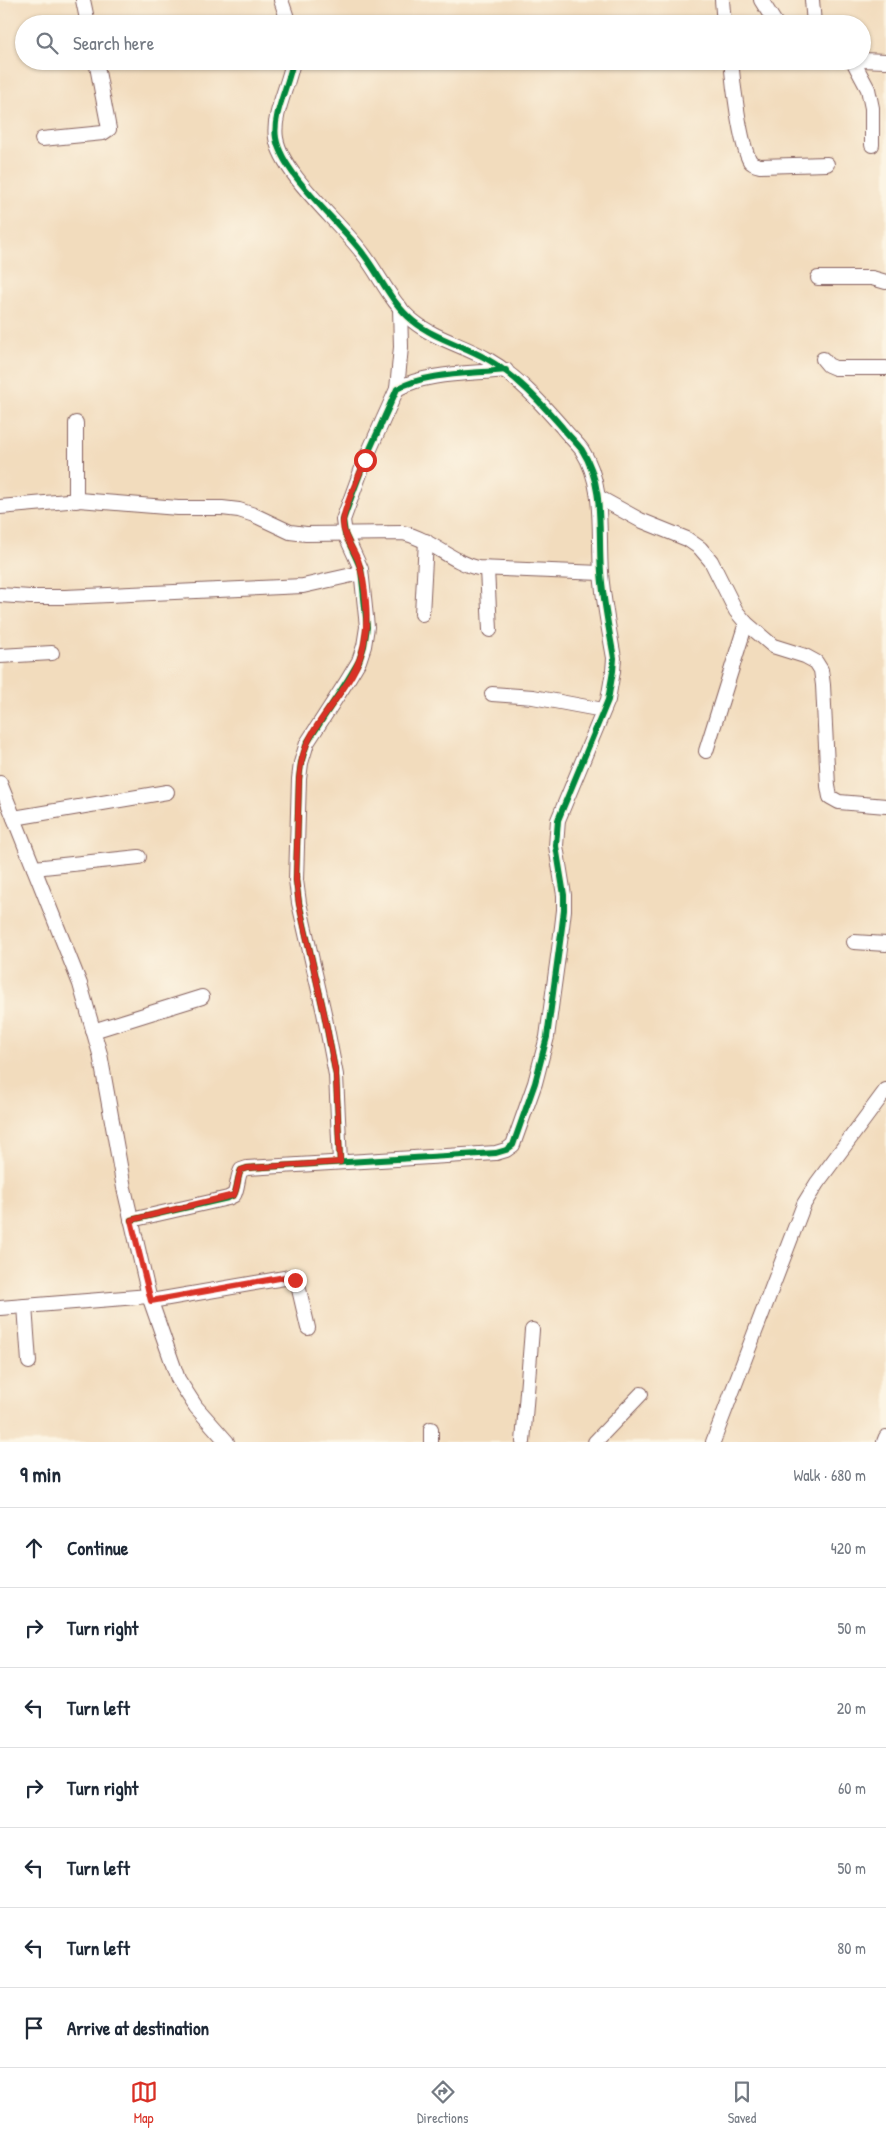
<!DOCTYPE html>
<meta charset="utf-8">
<style>
body{margin:0;font-family:"Patrick Hand",sans-serif;background:#f6f6f7;color:#1f2937}
.stop{position:absolute;width:15px;height:15px;margin:-11px;border:4px solid #d93025;border-radius:50%;background:#fff}
.stop.end{background:#d93025;border-color:#fff;box-shadow:0 1px 5px #0008}
.list{margin:0;padding:0;list-style:none}
h2{display:flex;justify-content:space-between;align-items:center;height:65px;margin:0;padding:0 20px;font-size:21px}
h2 small{font-size:16px;font-weight:400;color:#747a83}
.list li{display:grid;grid-template-columns:32px 1fr auto;gap:15px;align-items:center;box-sizing:border-box;height:80px;padding:0 20px;border-top:1px solid #e0e1e3}
.list b{display:block;font-size:19px;white-space:nowrap}
.list em{font-size:16px;font-style:normal;color:#747a83}
.icon{flex:none;width:28px;height:28px;fill:none;stroke:currentColor;stroke-width:2;stroke-linecap:round;stroke-linejoin:round}
.map{position:relative;flex:none;width:886px;height:1442px;overflow:hidden}
.search{position:absolute;background:#fff;box-shadow:0 1px 4px #0004;left:15px;right:15px;top:15px;height:55px;display:flex;align-items:center;gap:12px;box-sizing:border-box;padding:0 18px;border-radius:28px;color:#747a83;font-size:19px}
.sheet{height:625px;background:#fff}
nav{display:flex;justify-content:space-around;align-items:center;box-sizing:border-box;height:70px;border-top:1px solid #e0e1e3;background:#fff;font-size:14px;color:#747a83}
nav a{display:grid;justify-items:center;gap:2px}
nav .on{color:#d93025}
.map>svg:first-child{display:block}
.lines{fill:none;stroke-linecap:round;stroke-linejoin:round}
.minor-casing{stroke:#85615e;stroke-width:16}
.minor{stroke:#fff;stroke-width:14}
.cycleway-casing{stroke:#fcf5e5;stroke-width:9}
.cycleway{stroke:#00873e;stroke-width:6}
.route{stroke:#d93025;stroke-width:6}
</style>
<div class="map">
<svg width="886" height="1442" viewBox="0 0 886 1442">
<rect width="100%" height="100%" fill="#fcf5e5"/>
<filter id="ink" filterUnits="userSpaceOnUse"><feTurbulence type="fractalNoise" baseFrequency=".02" numOctaves="2"/><feDisplacementMap in="SourceGraphic" scale="10" xChannelSelector="R" yChannelSelector="G"/><feConvolveMatrix kernelMatrix="1 2 1 2 8 2 1 2 1" color-interpolation-filters="sRGB"/></filter>
<filter id="wash" filterUnits="userSpaceOnUse"><feTurbulence type="fractalNoise" baseFrequency=".0096" numOctaves="4" result="noise"/><feDisplacementMap in="SourceGraphic" scale="20" xChannelSelector="R" yChannelSelector="G"/><feGaussianBlur stdDeviation="1.12" result="paint"/><feColorMatrix in="noise" values="0 0 0 0 0 0 0 0 0 0 0 0 0 0 0 0 0 1.4 0 .05"/><feComposite in="paint" operator="in"/></filter>
<g filter="url(#wash)">
<rect width="100%" height="100%" fill="#f2dcbd"/>
</g>
<g filter="url(#ink)">
<g class="lines">
<!-- minor casing -->
<g class="minor-casing">
<g id="minor">
<path d="M83 0 88 24"/>
<path d="M281 0 289 24"/>
<path d="M722 0 724 24"/>
<path d="M761 0 776 24"/>
<path d="M812 0 814 24"/>
<path d="M862 60 886 61"/>
<path d="M731 61C733 83 740 144 750 161 752 164 756 165 760 166L827 164"/>
<path d="M853 61 868 89 872 108V145"/>
<path d="M42 139 103 133 109 129 96 61"/>
<path d="M818 278H872L886 282"/>
<path d="M823 359 828 365 835 368H886"/>
<path d="M397 389 401 347 400 307"/>
<path d="M598 497 640 520 687 539 700 548 711 561 736 611 746 623 773 646 805 656 816 662 821 670 823 685 828 786 830 797 839 802 886 806"/>
<path d="M76 501V423"/>
<path d="M0 507 79 500 178 508H222L239 510 254 515 290 532 306 534 403 533C431 539 451 562 478 568L601 573"/>
<path d="M487 569 490 630"/>
<path d="M0 595 30 597H65L303 586 361 573"/>
<path d="M422 614 426 541"/>
<path d="M0 656 52 653"/>
<path d="M492 694 533 697 603 710"/>
<path d="M706 751 746 623"/>
<path d="M0 783 80 984 100 1054 124 1188 149 1296 178 1379 196 1407 227 1442"/>
<path d="M14 818 167 792"/>
<path d="M34 868 139 857"/>
<path d="M854 942 886 944"/>
<path d="M93 1031 202 997"/>
<path d="M340 1162 336 1075 324 1013 299 903 296 880 299 779 301 763 307 743 347 681 359 661 364 646 367 627 361 569 345 534 343 520 365 460 397 389C426 372 473 374 506 370"/>
<path d="M131 1220 228 1198 234 1195C238 1187 237 1178 241 1170L247 1168 496 1153 506 1150 513 1145 535 1083 547 1037 562 927 564 910V895L556 846 558 820 608 700 613 671 614 658C609 629 603 600 601 572 598 531 605 486 582 450 576 442 568 435 562 427 540 402 517 376 487 359 463 345 435 339 413 321 392 304 380 276 364 255 342 224 282 175 276 138 272 115 289 85 293 61"/>
<path d="M151 1301 290 1277 295 1280 298 1285 308 1328"/>
<path d="M25 1306 29 1362"/>
<path d="M0 1308 149 1296"/>
<path d="M431 1429V1442"/>
<path d="M523 1442 532 1330"/>
<path d="M595 1442 641 1394"/>
<path d="M713 1442 804 1204 817 1183 886 1090"/>
<path d="M884 1442 886 1437"/>
</g>
</g>
<!-- minor -->
<use href="#minor" class="minor"/>
<!-- cycleway casing -->
<g class="cycleway-casing">
<g id="cycleway">
<path d="M340 1162 336 1075 324 1013 299 903 296 880 299 779 301 763 307 743 347 681 359 661 364 646 367 627 361 569 345 534 343 520 365 460 397 389C426 372 473 374 506 370"/>
<path d="M131 1220 228 1198 234 1195C238 1187 237 1178 241 1170L247 1168 496 1153 506 1150 513 1145 535 1083 547 1037 562 927 564 910V895L556 846 558 820 608 700 613 671 614 658C609 629 603 600 601 572 598 531 605 486 582 450 576 442 568 435 562 427 540 402 517 376 487 359 463 345 435 339 413 321 392 304 380 276 364 255 342 224 282 175 276 138 272 115 289 85 293 61"/>
</g>
</g>
<!-- cycleway -->
<use href="#cycleway" class="cycleway"/>
</g>
</g>
<g class="lines" filter="url(#ink)">
<!-- route -->
<path class="route" d="M295 1280 285 1277 151 1301 131 1220 234 1195C238 1187 237 1178 241 1170L247 1168 340 1162 336 1075 324 1013 299 904 296 880 299 779C300 769 301 759 305 749 319 712 357 684 364 643 369 618 366 585 358 560 353 548 342 535 343 521 344 506 360 475 365 460"/>
</g>
</svg>
<div class="stop" style="left:365px;top:460px"></div>
<div class="stop end" style="left:295px;top:1280px"></div>
<div class="search"><svg class="icon" aria-label="search" viewBox="0 0 24 24"><circle cx="10" cy="10" r="6"/><path d="M15 15l6 6"/></svg>Search here</div>
</div>
<section class="sheet">
<h2>9 min<small>Walk · 680 m</small></h2>
<ul class="list">
<li><svg class="icon" aria-label="ahead" viewBox="0 0 24 24"><path d="M12 20V5M6 11l6-6 6 6"/></svg><div><b>Continue</b></div><em>420 m</em></li>
<li><svg class="icon" aria-label="right" viewBox="0 0 24 24"><path d="M7 20v-9h11M14 6l5 5-5 5"/></svg><div><b>Turn right</b></div><em>50 m</em></li>
<li><svg class="icon" aria-label="left" viewBox="0 0 24 24"><path d="M17 20v-9H6M10 6l-5 5 5 5"/></svg><div><b>Turn left</b></div><em>20 m</em></li>
<li><svg class="icon" aria-label="right" viewBox="0 0 24 24"><path d="M7 20v-9h11M14 6l5 5-5 5"/></svg><div><b>Turn right</b></div><em>60 m</em></li>
<li><svg class="icon" aria-label="left" viewBox="0 0 24 24"><path d="M17 20v-9H6M10 6l-5 5 5 5"/></svg><div><b>Turn left</b></div><em>50 m</em></li>
<li><svg class="icon" aria-label="left" viewBox="0 0 24 24"><path d="M17 20v-9H6M10 6l-5 5 5 5"/></svg><div><b>Turn left</b></div><em>80 m</em></li>
<li><svg class="icon" aria-label="arrive" viewBox="0 0 24 24"><path d="M6 21V4h12l-3 4 3 4H6"/></svg><div><b>Arrive at destination</b></div></li>
</ul>
</section>
<nav>
<a class="on"><svg class="icon" aria-label="map" viewBox="0 0 24 24"><path d="M3 6l6-2 6 2 6-2v14l-6 2-6-2-6 2zM9 4v14M15 6v14"/></svg>Map</a>
<a><svg class="icon" aria-label="directions" viewBox="0 0 24 24"><path d="M12 3l9 9-9 9-9-9zM9 14v-3h6M13 9l2 2-2 2"/></svg>Directions</a>
<a><svg class="icon" aria-label="saved" viewBox="0 0 24 24"><path d="M7 4h10v16l-5-4-5 4z"/></svg>Saved</a>
</nav>
